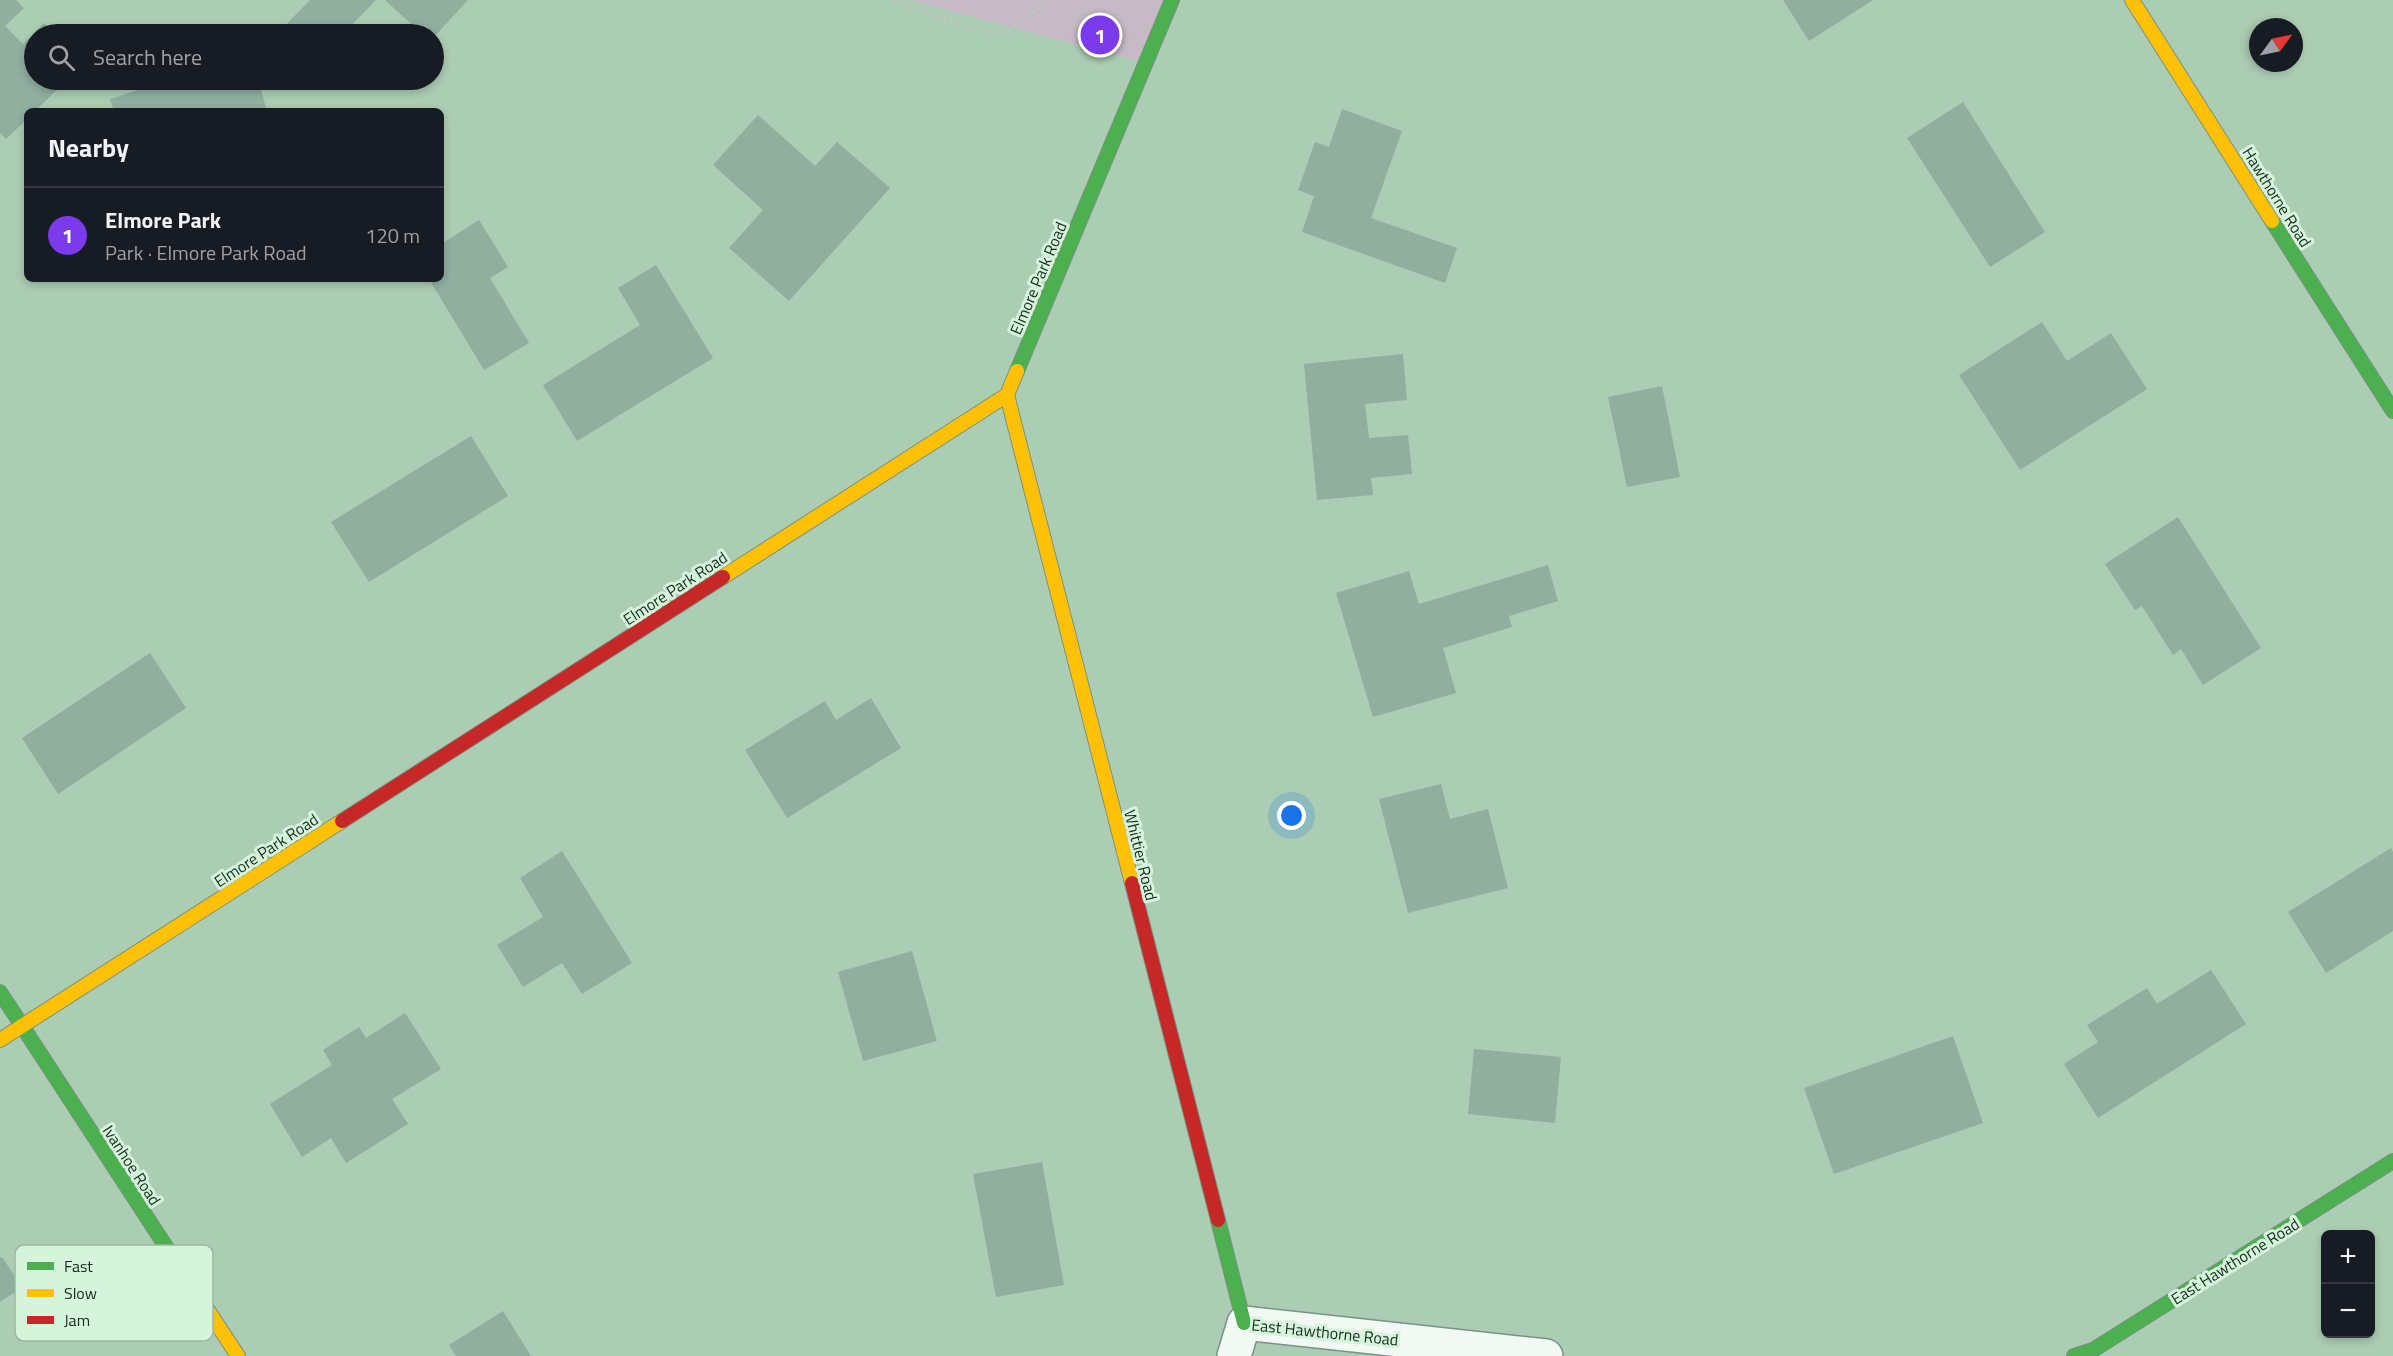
<!DOCTYPE html>
<meta charset="utf-8">
<style>
body{margin:0;font-family:"Titillium Web",sans-serif;background:#20242c;color:#f1f3f6}
.controls{position:absolute;right:18px;bottom:18px;display:grid;overflow:hidden;border-radius:9px;box-shadow:0 3px 9px #0003}
.controls button{width:54px;height:54px;display:grid;place-items:center;padding:0;border:0;border-bottom:2px solid #363941;background:#171b24;color:#f1f3f6;font:30px sans-serif}
.compass{position:absolute;left:2249px;top:18px;width:54px;height:54px;border-radius:50%;background:#171b24;box-shadow:0 3px 9px #0003;rotate:57deg}
.you{position:absolute;left:1292px;top:816px;width:21px;height:21px;margin:-15px;border:4px solid #fff;border-radius:50%;background:#1a73e8;box-shadow:0 0 0 9px #1a73e833}
.badge{display:grid;place-items:center;width:39px;height:39px;border-radius:50%;background:#7c3aed;color:#fff;font-size:20px;font-weight:700}
.pin{position:absolute;translate:-50% -50%;border:3px solid #fff;box-shadow:0 2px 6px #0006}
.list{margin:0;padding:0;list-style:none}
h2{display:flex;justify-content:space-between;align-items:center;height:78px;margin:0;padding:0 24px;font-size:26px}
h2 small{font-size:20px;font-weight:400;color:#9ea1a6}
.list li{display:grid;grid-template-columns:39px 1fr auto;gap:18px;align-items:center;box-sizing:border-box;height:96px;padding:0 24px;border-top:2px solid #363941}
.list b{display:block;font-size:22px;white-space:nowrap}
.list p{margin:0;font-size:20px;white-space:nowrap;color:#9ea1a6}
.list em{font-size:20px;font-style:normal;color:#9ea1a6}
.icon{flex:none;width:33px;height:33px;fill:none;stroke:currentColor;stroke-width:2;stroke-linecap:round;stroke-linejoin:round}
.map{position:relative;flex:none;width:2393px;height:1356px;overflow:hidden}
.search{position:absolute;background:#171b24;box-shadow:0 3px 9px #0003;left:24px;top:24px;width:420px;height:66px;display:flex;align-items:center;gap:15px;box-sizing:border-box;padding:0 21px;border-radius:33px;color:#9ea1a6;font-size:22px}
.panel{position:absolute;background:#171b24;box-shadow:0 3px 9px #0003;left:24px;top:108px;width:420px;height:174px;border-radius:9px}
.map>svg:first-child{display:block}
.green{fill:#c5bac5}
.building{fill:#90af9f}
.lines{fill:none;stroke-linecap:round;stroke-linejoin:round}
.street-casing{stroke:#78937f;stroke-width:36}
.fast-casing{stroke:#78937f;stroke-width:16}
.slow-casing{stroke:#78937f;stroke-width:16}
.jam-casing{stroke:#78937f;stroke-width:16}
.path{stroke:#bdc7c0;stroke-width:4;stroke-dasharray:3 4.5;stroke-linecap:butt}
.street{stroke:#f2f8f4;stroke-width:33}
.fast{stroke:#4caf50;stroke-width:14}
.slow{stroke:#ffc107;stroke-width:14}
.jam{stroke:#c62828;stroke-width:14}
.labels{text-anchor:middle;dominant-baseline:central;stroke-width:6;stroke-linejoin:round;paint-order:stroke}
.street-label{font-size:16px;fill:#132d1b;stroke:#d5f4db}
.key{fill:#d5f4db;stroke:#9bb8a1;stroke-width:1.5}
.key-label{font-size:16px;fill:#132d1b}
</style>
<div class="map">
<svg width="2393" height="1356" viewBox="0 0 2393 1356">
<rect width="100%" height="100%" fill="#abcdb3"/>
<!-- green -->
<path class="green" d="M909 0H1172L1146 63Z"/>
<!-- building -->
<g class="building">
<path d="M0 0H16L24 8 5 26 23 44 44 23 55 34H34V80H67L35 111H27V119L6 139 0 133Z"/>
<path d="M310 0H376L343 34H277Z"/>
<path d="M385 0H468L434 37V34H422Z"/>
<path d="M1783 0H1873L1809 41Z"/>
<path d="M168 80H258L267 111H114L110 99Z"/>
<path d="M1963 102 2045 232 1990 267 1907 138Z"/>
<path d="M1342 109 1402 131 1371 218 1457 248 1445 283 1302 232 1314 196 1298 190 1315 142 1329 147Z"/>
<path d="M758 115 815 166 837 142 890 188 789 301 729 248 763 210 713 165Z"/>
<path d="M479 220 508 267 490 278 529 343 484 370 429 279H441V244Z"/>
<path d="M656 265 713 358 577 441 543 385 640 325 618 288Z"/>
<path d="M2042 322 2067 361 2111 333 2147 389 2020 470 1959 375Z"/>
<path d="M1403 354 1407 400 1365 404 1369 438 1408 435 1412 474 1371 478 1373 495 1317 500 1304 364Z"/>
<path d="M1662 386 1680 477 1627 487 1608 397Z"/>
<path d="M471 436 508 496 369 582 331 522Z"/>
<path d="M2178 517 2261 648 2203 685 2181 649 2173 655 2142 606 2135 610 2105 564Z"/>
<path d="M1548 565 1558 601 1509 616 1512 627 1443 648 1456 693 1373 717 1336 593 1409 571 1419 604Z"/>
<path d="M150 653 186 708 58 794 22 738Z"/>
<path d="M871 698 901 748 787 818 745 750 825 701 836 720Z"/>
<path d="M1441 784 1450 819 1488 809 1508 888 1408 913 1379 799Z"/>
<path d="M2391 848 2393 852V931L2326 973 2288 912Z"/>
<path d="M562 851 632 963 582 994 562 963 523 987 497 945 543 917 520 878Z"/>
<path d="M912 951 937 1041 863 1061 838 972Z"/>
<path d="M2211 970 2246 1024 2098 1118 2064 1064 2098 1042 2087 1025 2147 988 2157 1004Z"/>
<path d="M405 1013 441 1069 392 1099 408 1124 346 1163 331 1138 302 1157 270 1104 332 1065 323 1050 359 1027 366 1038Z"/>
<path d="M1953 1036 1983 1123 1834 1174 1804 1088Z"/>
<path d="M1474 1049 1561 1057 1555 1123 1468 1114Z"/>
<path d="M1042 1162 1064 1285 996 1297 973 1174Z"/>
<path d="M2 1257 22 1287 0 1302V1258Z"/>
<path d="M503 1311 531 1356H456L449 1345Z"/>
</g>
<g class="lines">
<!-- street casing -->
<g class="street-casing">
<path id="street" d="M1234 1356 1244 1323 1546 1356"/>
</g>
<!-- fast casing -->
<g class="fast-casing">
<g id="fast">
<path d="M2272 221 2393 411"/>
<path d="M1017 371 1172 0"/>
<path d="M0 992 176 1262"/>
<path d="M1218 1220 1244 1323"/>
<path d="M2074 1356 2093 1350 2393 1161"/>
</g>
</g>
<!-- slow casing -->
<g class="slow-casing">
<g id="slow">
<path d="M2132 0 2272 221"/>
<path d="M1007 395 1132 883"/>
<path d="M723 577 1007 395 1017 371"/>
<path d="M0 1040 342 821"/>
<path d="M176 1262 238 1356"/>
</g>
</g>
<!-- jam casing -->
<g class="jam-casing">
<g id="jam">
<path d="M342 821 723 577"/>
<path d="M1132 883 1218 1220"/>
</g>
</g>
<!-- path -->
<path class="path" d="M894 0 969 29 1007 32 1043 5 1046 0"/>
<!-- street -->
<use href="#street" class="street"/>
<!-- fast -->
<use href="#fast" class="fast"/>
<!-- slow -->
<use href="#slow" class="slow"/>
<!-- jam -->
<use href="#jam" class="jam"/>
</g>
<g class="labels">
<!-- street labels -->
<g class="street-label">
<text transform="translate(2277 197) rotate(58)">Hawthorne Road</text>
<text transform="translate(1038 278) rotate(-67)">Elmore Park Road</text>
<text transform="translate(675 588) rotate(-33)">Elmore Park Road</text>
<text transform="translate(266 850) rotate(-33)">Elmore Park Road</text>
<text transform="translate(1141 855) rotate(76)">Whittier Road</text>
<text transform="translate(132 1165) rotate(57)">Ivanhoe Road</text>
<text transform="translate(2235 1261) rotate(-32)">East Hawthorne Road</text>
<text transform="translate(1325 1332) rotate(6)">East Hawthorne Road</text>
</g>
</g>
<!-- legend -->
<rect x="15" y="1245" width="198" height="96" rx="9" class="key"/>
<rect x="27" y="1262" width="27" height="8" fill="#4caf50"/>
<rect x="27" y="1289" width="27" height="8" fill="#ffc107"/>
<rect x="27" y="1316" width="27" height="8" fill="#c62828"/>
<g class="key-label">
<text x="64" y="1272">Fast</text>
<text x="64" y="1299">Slow</text>
<text x="64" y="1326">Jam</text>
</g>
</svg>
<div class="controls">
<button>+</button>
<button>−</button>
</div>
<svg class="compass" viewBox="-18 -18 36 36"><path d="M0-13l5 13h-10z" fill="#e53935"/><path d="M0 13l5-13h-10z" fill="#9ea1a6"/></svg>
<div class="you"></div>
<div class="pin badge" style="left:1100px;top:35px">1</div>
<div class="search"><svg class="icon" aria-label="search" viewBox="0 0 24 24"><circle cx="10" cy="10" r="6"/><path d="M15 15l6 6"/></svg>Search here</div>
<section class="panel">
<h2>Nearby<small></small></h2>
<ul class="list">
<li><span class="badge">1</span><div><b>Elmore Park</b><p>Park · Elmore Park Road</p></div><em>120 m</em></li>
</ul>
</section>
</div>
